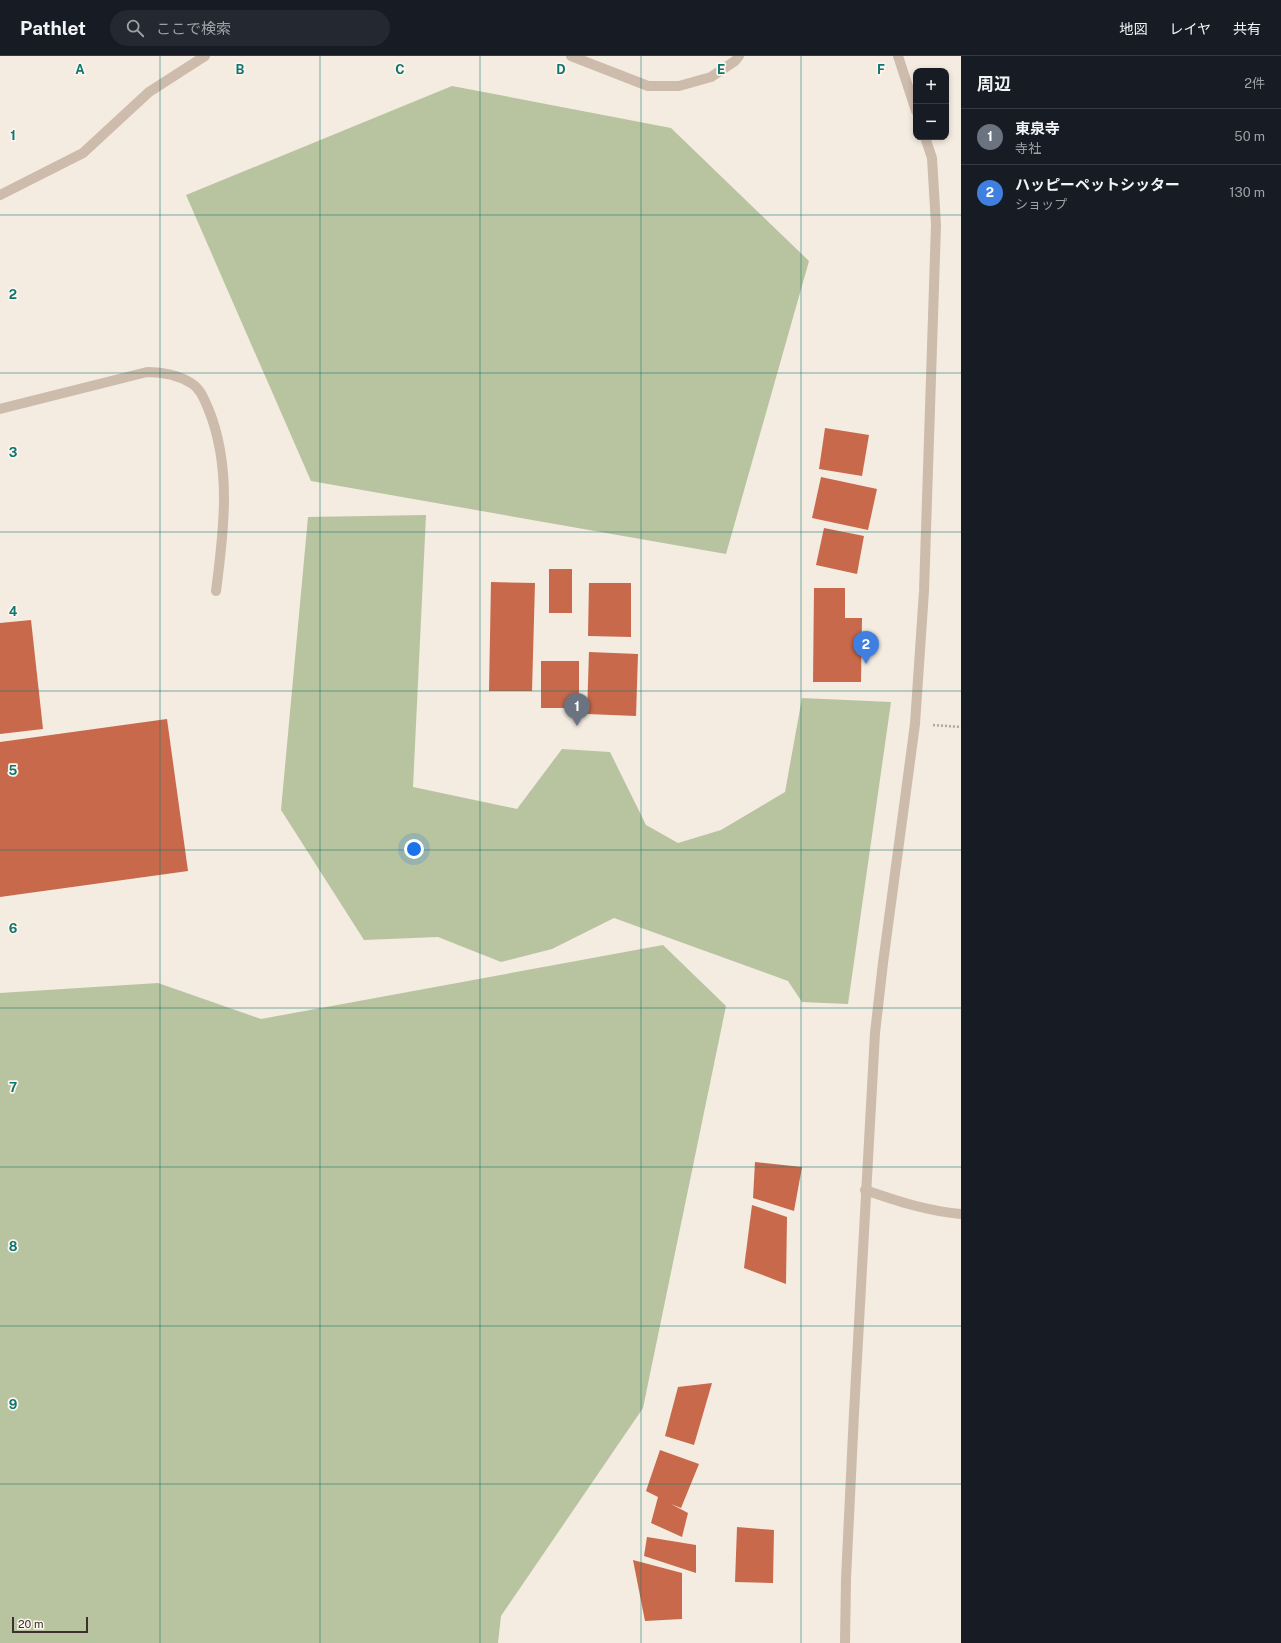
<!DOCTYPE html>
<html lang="ja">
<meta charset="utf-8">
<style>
body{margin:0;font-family:"Public Sans","Noto Sans JP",sans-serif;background:#242831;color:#f1f3f6}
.controls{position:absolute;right:12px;top:12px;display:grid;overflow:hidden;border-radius:8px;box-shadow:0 2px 6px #0003}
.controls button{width:36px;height:36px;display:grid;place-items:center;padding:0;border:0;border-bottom:1px solid #363941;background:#171b24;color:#f1f3f6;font:20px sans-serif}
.scale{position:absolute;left:12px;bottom:10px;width:76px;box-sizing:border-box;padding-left:4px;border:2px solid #3b302b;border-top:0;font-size:11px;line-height:14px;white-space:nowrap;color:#3b302b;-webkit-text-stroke:3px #fbf5ee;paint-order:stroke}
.you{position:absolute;left:414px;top:793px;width:14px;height:14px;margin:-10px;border:3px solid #fff;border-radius:50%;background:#1a73e8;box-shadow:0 0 0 6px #1a73e833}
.badge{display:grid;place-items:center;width:26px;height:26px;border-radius:50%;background:#1a73e8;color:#fff;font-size:13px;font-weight:700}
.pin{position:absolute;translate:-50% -33px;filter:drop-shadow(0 1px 2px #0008)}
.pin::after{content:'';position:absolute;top:21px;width:14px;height:12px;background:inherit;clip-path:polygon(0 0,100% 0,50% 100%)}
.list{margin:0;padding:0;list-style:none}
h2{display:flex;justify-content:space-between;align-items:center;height:52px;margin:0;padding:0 16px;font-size:17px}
h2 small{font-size:13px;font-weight:400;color:#9ea1a6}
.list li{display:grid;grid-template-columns:26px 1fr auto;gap:12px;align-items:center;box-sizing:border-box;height:56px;padding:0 16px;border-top:1px solid #363941}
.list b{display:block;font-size:15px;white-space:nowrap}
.list p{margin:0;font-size:13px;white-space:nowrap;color:#9ea1a6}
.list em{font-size:13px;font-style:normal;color:#9ea1a6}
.icon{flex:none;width:22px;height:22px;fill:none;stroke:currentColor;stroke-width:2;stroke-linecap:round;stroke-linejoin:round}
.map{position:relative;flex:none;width:961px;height:1587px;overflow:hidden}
header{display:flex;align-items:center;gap:24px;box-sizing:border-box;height:56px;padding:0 20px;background:#171b24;border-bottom:1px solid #363941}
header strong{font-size:19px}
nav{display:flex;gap:22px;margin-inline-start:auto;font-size:14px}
.search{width:280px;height:36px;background:#242831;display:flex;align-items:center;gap:10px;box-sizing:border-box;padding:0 14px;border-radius:22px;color:#9ea1a6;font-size:15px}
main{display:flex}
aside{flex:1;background:#171b24}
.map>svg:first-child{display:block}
.green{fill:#b8c4a0}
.building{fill:#c8694b}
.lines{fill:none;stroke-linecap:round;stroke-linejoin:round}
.path{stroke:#b9a596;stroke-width:2.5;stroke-dasharray:2 2;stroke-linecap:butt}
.minor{stroke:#cdbbac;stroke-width:10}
.grid{fill:none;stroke:#0f766e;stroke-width:1;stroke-opacity:0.55}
.grid-label{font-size:13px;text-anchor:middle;font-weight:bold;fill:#0f766e;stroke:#fbf5ee;stroke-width:3.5;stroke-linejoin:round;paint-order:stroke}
</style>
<header>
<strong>Pathlet</strong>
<div class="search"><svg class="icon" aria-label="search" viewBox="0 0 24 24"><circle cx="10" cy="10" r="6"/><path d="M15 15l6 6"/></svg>ここで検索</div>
<nav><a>地図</a><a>レイヤ</a><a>共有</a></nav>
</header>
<main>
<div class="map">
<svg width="961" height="1587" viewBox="0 0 961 1587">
<rect width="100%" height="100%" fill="#f4ebe1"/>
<!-- green -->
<g class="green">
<path d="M452 30 671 72 809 205 726 498 311 425 186 139Z"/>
<path d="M426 459 413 731 517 753 562 693 610 696 646 769 678 787 721 774 785 736 802 642 891 646 848 948 802 946 788 925 614 862 552 893 501 906 438 881 364 884 281 754 308 461Z"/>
<path d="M663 889 726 950 643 1352 501 1560 498 1587H0V937L158 927 261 963Z"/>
</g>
<!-- building -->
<g class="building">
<path d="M825 372 869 379 862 420 819 413Z"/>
<path d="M821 421 877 433 868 474 812 462Z"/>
<path d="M824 472 864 480 857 518 816 509Z"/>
<rect x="549" y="513" width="23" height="44"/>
<path d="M491 526 535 527 532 635H489Z"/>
<path d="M589 527H631V581L588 580Z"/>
<path d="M814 532H845V562H862L861 626H813Z"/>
<path d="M31 564 43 673 0 678V567Z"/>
<path d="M589 596 638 598 636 660 587 658Z"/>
<rect x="541" y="605" width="38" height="47"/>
<path d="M167 663 188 815 0 841V686Z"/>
<path d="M755 1106 802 1111 794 1155 753 1142Z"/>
<path d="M752 1149 787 1161 786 1228 744 1212Z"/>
<path d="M712 1327 694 1389 665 1380 678 1331Z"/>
<path d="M660 1394 699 1408 681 1452 671 1448 688 1457 682 1481 651 1467 658 1441 646 1435Z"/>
<path d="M737 1471 774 1474 773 1527 735 1526Z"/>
<path d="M647 1481 696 1489V1517L644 1500Z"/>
<path d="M633 1504 682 1517V1563L645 1565Z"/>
</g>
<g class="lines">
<!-- path -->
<path class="path" d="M933 669 961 671"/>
<!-- minor -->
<g class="minor">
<path d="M571 0 648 30H679L711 21 735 5 739 0"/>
<path d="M898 0 916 55"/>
<path d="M0 139 83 97 149 36 205 0"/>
<path d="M0 353 147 316C162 316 178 319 191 327 200 332 204 343 208 352 232 410 224 474 216 535"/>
<path d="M865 1134C897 1145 927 1155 961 1158"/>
<path d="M845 1587 846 1523 854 1357 875 977 883 907 915 668 924 535 936 169 932 102 925 81"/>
</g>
</g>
<!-- grid -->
<path class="grid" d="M160 0V1587M320 0V1587M480 0V1587M641 0V1587M801 0V1587M0 159H961M0 317H961M0 476H961M0 635H961M0 794H961M0 952H961M0 1111H961M0 1270H961M0 1428H961"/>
<g class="grid-label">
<text x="80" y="18">A</text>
<text x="240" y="18">B</text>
<text x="400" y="18">C</text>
<text x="561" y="18">D</text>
<text x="721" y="18">E</text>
<text x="881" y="18">F</text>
<text x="13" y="84">1</text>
<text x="13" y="243">2</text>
<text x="13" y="401">3</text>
<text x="13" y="560">4</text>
<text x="13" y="719">5</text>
<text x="13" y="877">6</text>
<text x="13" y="1036">7</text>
<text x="13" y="1195">8</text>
<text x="13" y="1353">9</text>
</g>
</svg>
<div class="controls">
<button>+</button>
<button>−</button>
</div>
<div class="scale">20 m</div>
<div class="you"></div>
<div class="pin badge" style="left:577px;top:670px;background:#6b7280">1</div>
<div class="pin badge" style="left:866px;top:608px;background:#3f7fe0">2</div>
</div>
<aside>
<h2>周辺<small>2件</small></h2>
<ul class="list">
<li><span class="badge" style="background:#6b7280">1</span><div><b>東泉寺</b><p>寺社</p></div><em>50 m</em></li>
<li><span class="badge" style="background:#3f7fe0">2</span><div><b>ハッピーペットシッター</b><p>ショップ</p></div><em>130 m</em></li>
</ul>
</aside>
</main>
